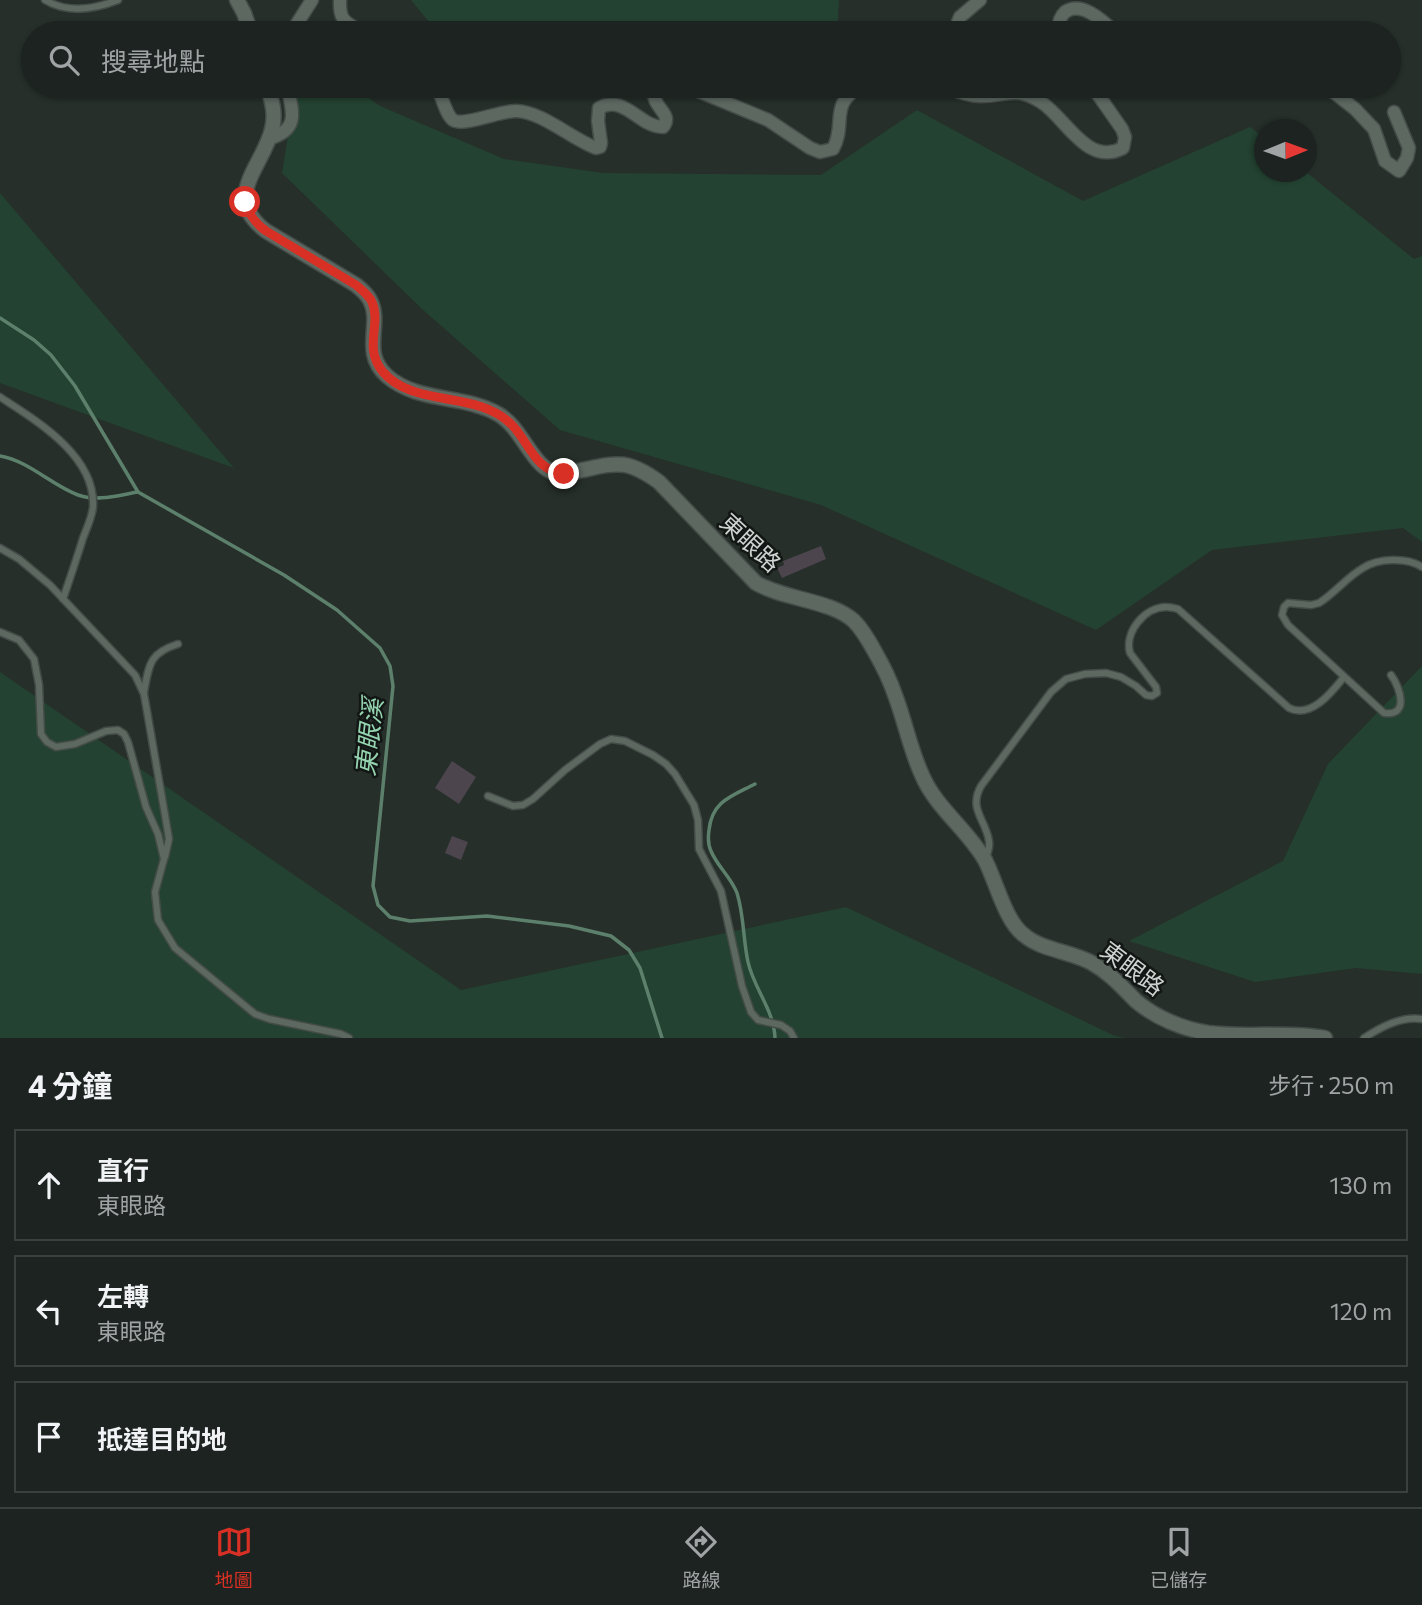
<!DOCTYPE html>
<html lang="zh-TW">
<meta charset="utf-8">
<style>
body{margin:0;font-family:Commissioner,"Noto Sans TC",sans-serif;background:#292f2d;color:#f1f3f6}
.compass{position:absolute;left:1254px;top:119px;width:63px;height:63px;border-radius:50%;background:#1c2320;box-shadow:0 2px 5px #0004;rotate:89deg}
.stop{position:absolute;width:21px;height:21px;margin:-16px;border:5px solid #d93025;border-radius:50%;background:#fff}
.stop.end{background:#d93025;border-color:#fff;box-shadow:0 2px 7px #0008}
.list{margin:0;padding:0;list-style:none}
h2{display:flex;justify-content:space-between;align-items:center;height:91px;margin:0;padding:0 28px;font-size:30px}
h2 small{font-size:23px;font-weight:400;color:#a0a4a5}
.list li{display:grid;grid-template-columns:46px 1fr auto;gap:21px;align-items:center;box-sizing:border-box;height:112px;margin:0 14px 14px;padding:0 14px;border:2px solid #3a403e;border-radius:0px}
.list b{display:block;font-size:26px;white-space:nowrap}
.list p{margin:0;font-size:23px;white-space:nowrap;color:#a0a4a5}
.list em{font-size:23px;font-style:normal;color:#a0a4a5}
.icon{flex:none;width:38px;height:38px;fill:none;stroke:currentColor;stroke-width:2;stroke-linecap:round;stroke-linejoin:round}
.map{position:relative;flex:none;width:1422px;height:1038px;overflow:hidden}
.search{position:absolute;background:#1c2320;box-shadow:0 2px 5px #0004;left:21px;right:21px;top:21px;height:77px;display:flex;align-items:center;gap:18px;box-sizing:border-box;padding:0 24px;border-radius:38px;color:#a0a4a5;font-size:26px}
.sheet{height:469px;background:#1c2320}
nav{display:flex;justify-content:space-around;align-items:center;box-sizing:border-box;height:98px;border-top:2px solid #3a403e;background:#1c2320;font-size:19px;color:#a0a4a5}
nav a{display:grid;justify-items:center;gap:4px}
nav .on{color:#d93025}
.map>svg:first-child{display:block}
.green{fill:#234231}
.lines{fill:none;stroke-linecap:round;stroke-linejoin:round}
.stream{stroke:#5c806b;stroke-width:3.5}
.building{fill:#4c454d}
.service-casing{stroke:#444c48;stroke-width:9}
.minor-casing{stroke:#444c48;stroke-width:15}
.tertiary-casing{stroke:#444c48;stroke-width:17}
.service{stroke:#5d6861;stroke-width:6}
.minor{stroke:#5d6861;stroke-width:12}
.tertiary{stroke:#5d6861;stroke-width:14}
.route{stroke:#d93025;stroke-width:9}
.labels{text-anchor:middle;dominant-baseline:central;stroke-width:5;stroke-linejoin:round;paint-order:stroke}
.street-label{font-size:24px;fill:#cdd3d0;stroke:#121614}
.water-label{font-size:26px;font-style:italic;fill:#95d4b0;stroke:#121614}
</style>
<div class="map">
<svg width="1422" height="1038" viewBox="0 0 1422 1038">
<rect width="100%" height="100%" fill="#262f2a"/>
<!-- green -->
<g class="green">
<path d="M411 0H839L837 33H438Z"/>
<path d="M296 86H352L380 106 504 159 603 173 821 175 917 110 1083 201 1250 127 1264 138V172H1306L1414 259 1422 256V542L1403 528 1212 550 1096 630 821 505 560 430 422 309 282 173Z"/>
<path d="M0 193 234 468 0 383Z"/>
<path d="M1422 666V974L1356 968 1255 982 1129 941 1283 861 1328 764Z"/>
<path d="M0 672 461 990 846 907 1115 1036 1125 1038H0Z"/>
</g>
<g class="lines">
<!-- stream -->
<g class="stream">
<path d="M0 318 34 340 51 355 75 386 138 492 284 575 337 610 380 648 390 666 393 686 373 886 378 905 390 917 410 921 487 916 569 926 611 936 629 950 640 968 662 1038"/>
<path d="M0 456C29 461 51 485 78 495 97 502 119 495 138 492"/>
<path d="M755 784C732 796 712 801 709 830 708 837 708 845 711 851 717 866 731 877 737 893 744 915 743 939 748 962 754 989 774 1010 775 1038"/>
</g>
</g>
<!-- building -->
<g class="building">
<path d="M821 546 826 559 782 578 777 568 784 565 783 561Z"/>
<path d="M452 761 476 777 459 804 435 788Z"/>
<path d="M452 836 468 842 461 860 445 853Z"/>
</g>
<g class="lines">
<!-- service casing -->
<g class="service-casing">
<g id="service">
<path d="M45 0C68 14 95 9 118 0"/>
<path d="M0 397C37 421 96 456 93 507 92 517 87 528 83 538 77 558 70 578 63 599"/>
<path d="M0 548 19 559 50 585 135 675 144 694 165 815 169 839 165 857"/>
<path d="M0 632 19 640 34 659 39 685 41 734 47 742 56 747 75 744 106 731 118 730 124 734 128 742 146 807 158 834 164 859 155 892 158 920 175 948 255 1014 269 1019 341 1034 349 1038"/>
<path d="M1391 675C1400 687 1410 717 1384 713L1288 625 1282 615 1284 607 1288 603 1311 605 1319 603C1335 593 1347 577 1363 568 1378 558 1407 557 1422 567"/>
<path d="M144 692C149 665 149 653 178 644"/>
<path d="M488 796 513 806 523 805 533 799 565 770 600 744 611 739 625 741 653 755 666 764 675 774 694 805 698 820 699 849 721 891 742 986 751 1012 758 1020 781 1025 790 1031 794 1038"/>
<path d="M985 859C988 853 990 847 989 841 986 820 968 809 981 786L1051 692 1066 679 1085 674 1106 673 1121 677 1136 686 1146 695 1152 696 1157 693 1156 687 1130 653C1124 632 1145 607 1166 607 1170 607 1174 608 1178 609L1289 708C1311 719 1332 692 1344 677"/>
<path d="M1364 1038C1381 1027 1401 1016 1422 1019"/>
</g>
</g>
<!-- minor casing -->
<g class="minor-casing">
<g id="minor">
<path d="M340 0C339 22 346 22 363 33"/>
<path d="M291 33 312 0"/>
<path d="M960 33 956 27 960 17 980 0"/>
<path d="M1059 33C1058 26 1059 18 1065 12 1082 0 1104 22 1116 33"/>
<path d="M437 86C441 94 446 115 453 120 464 127 501 110 517 111 542 112 572 139 596 148L600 147 601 143 598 121 599 108C625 94 639 127 663 127 675 112 647 107 656 86"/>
<path d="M686 86 768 120 810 148 820 152 833 149C847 123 828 105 861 86"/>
<path d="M943 86C954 90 966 96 979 96 1006 97 1014 85 1041 102 1066 118 1087 167 1123 148L1125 137 1122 129 1092 86"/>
<path d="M1326 86 1355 109 1374 129 1385 161 1399 171 1407 158 1409 148 1394 112"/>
<path d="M268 139C300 130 293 112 287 86"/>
</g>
</g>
<!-- tertiary casing -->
<g class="tertiary-casing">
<g id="tertiary">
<path d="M237 0 244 13 251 33"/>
<path d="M267 86C272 100 276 114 272 129 263 167 221 197 266 231L356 285C361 289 367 294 370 300 383 324 360 352 387 376 418 403 463 394 498 414 521 427 531 463 552 472 561 475 570 473 578 471 616 463 626 458 659 482L756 583C785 600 831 600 854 621 863 630 869 641 875 652 883 666 890 680 895 695 905 721 910 749 922 775 936 808 967 829 985 860 996 881 1005 921 1024 935 1043 951 1071 951 1092 963 1110 973 1122 987 1136 1001 1156 1018 1183 1029 1208 1033 1247 1038 1286 1031 1325 1038"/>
</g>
</g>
<!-- service -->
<use href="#service" class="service"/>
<!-- minor -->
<use href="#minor" class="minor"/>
<!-- tertiary -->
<use href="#tertiary" class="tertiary"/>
</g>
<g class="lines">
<!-- route -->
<path class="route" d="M245 202C249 215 255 223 266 231L356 285C361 289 367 294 371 300 383 323 362 347 383 372 414 408 476 390 511 424 530 443 534 470 564 474"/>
</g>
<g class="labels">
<!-- street labels -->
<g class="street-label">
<text transform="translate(751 542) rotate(43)">東眼路</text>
<text transform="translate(1133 968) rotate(37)">東眼路</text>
</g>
<!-- water labels -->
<g class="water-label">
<text transform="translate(368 737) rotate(-84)">東眼溪</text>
</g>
</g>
</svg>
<svg class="compass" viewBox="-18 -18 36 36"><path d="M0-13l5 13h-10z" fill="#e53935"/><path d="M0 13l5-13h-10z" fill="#a0a4a5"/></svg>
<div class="stop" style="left:245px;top:202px"></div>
<div class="stop end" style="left:564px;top:474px"></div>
<div class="search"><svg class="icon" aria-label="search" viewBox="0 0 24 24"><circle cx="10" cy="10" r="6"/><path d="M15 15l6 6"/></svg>搜尋地點</div>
</div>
<section class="sheet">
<h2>4 分鐘<small>步行 · 250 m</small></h2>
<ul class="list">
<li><svg class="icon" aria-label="ahead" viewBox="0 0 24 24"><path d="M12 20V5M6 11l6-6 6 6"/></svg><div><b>直行</b><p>東眼路</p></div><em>130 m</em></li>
<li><svg class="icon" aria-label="left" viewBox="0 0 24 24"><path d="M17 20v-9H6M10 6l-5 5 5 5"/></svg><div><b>左轉</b><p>東眼路</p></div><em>120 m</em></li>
<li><svg class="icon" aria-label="arrive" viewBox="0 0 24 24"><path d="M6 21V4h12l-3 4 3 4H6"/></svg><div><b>抵達目的地</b></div></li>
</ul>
</section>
<nav>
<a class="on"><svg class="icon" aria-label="map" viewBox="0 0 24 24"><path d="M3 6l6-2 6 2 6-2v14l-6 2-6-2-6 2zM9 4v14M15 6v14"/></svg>地圖</a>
<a><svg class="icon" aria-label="directions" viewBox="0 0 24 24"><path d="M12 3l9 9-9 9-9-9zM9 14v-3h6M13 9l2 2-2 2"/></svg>路線</a>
<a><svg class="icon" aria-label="saved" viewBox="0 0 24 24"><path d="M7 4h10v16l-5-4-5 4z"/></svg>已儲存</a>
</nav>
